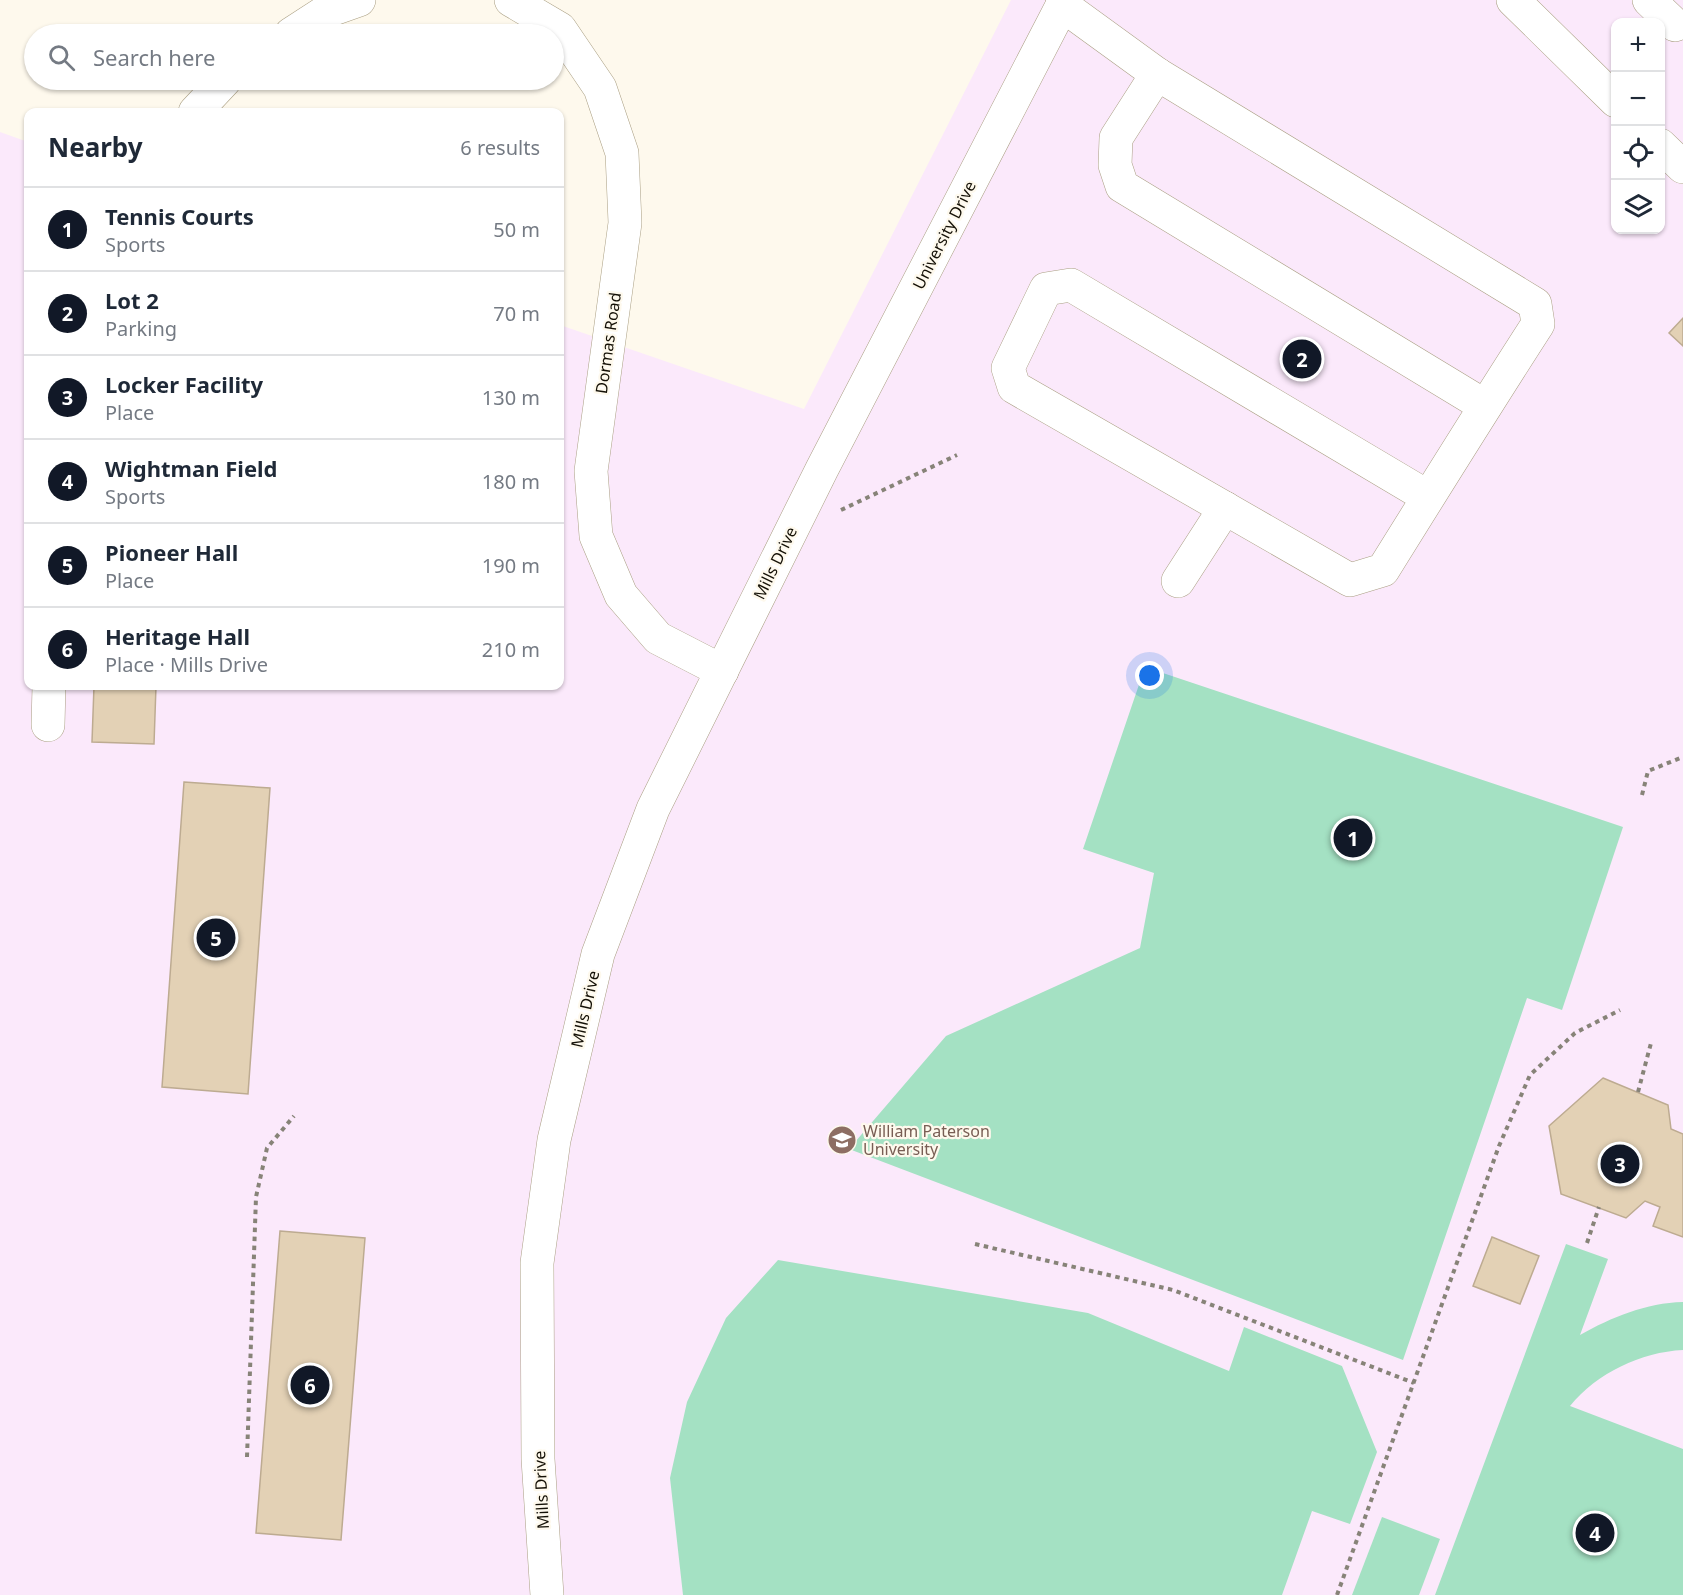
<!DOCTYPE html>
<meta charset="utf-8">
<style>
body{margin:0;font-family:"Noto Sans",sans-serif;background:#f6f6f7;color:#1f2937}
.controls{position:absolute;right:18px;top:18px;display:grid;overflow:hidden;border-radius:12px;box-shadow:0 2px 4px #0004}
.controls button{width:54px;height:54px;display:grid;place-items:center;padding:0;border:0;border-bottom:2px solid #e0e1e3;background:#fff;color:#1f2937;font:30px sans-serif}
.you{position:absolute;left:1150px;top:676px;width:21px;height:21px;margin:-15px;border:4px solid #fff;border-radius:50%;background:#1a73e8;box-shadow:0 0 0 9px #1a73e833}
.badge{display:grid;place-items:center;width:39px;height:39px;border-radius:50%;background:#111827;color:#fff;font-size:20px;font-weight:700}
.pin{position:absolute;translate:-50% -50%;border:3px solid #fff;box-shadow:0 2px 6px #0006}
.list{margin:0;padding:0;list-style:none}
h2{display:flex;justify-content:space-between;align-items:center;height:78px;margin:0;padding:0 24px;font-size:26px}
h2 small{font-size:20px;font-weight:400;color:#747a83}
.list li{display:grid;grid-template-columns:39px 1fr auto;gap:18px;align-items:center;box-sizing:border-box;height:84px;padding:0 24px;border-top:2px solid #e0e1e3}
.list b{display:block;font-size:22px;white-space:nowrap}
.list p{margin:0;font-size:20px;white-space:nowrap;color:#747a83}
.list em{font-size:20px;font-style:normal;color:#747a83}
.icon{flex:none;width:33px;height:33px;fill:none;stroke:currentColor;stroke-width:2;stroke-linecap:round;stroke-linejoin:round}
.map{position:relative;flex:none;width:1683px;height:1595px;overflow:hidden}
.search{position:absolute;background:#fff;box-shadow:0 2px 4px #0004;left:24px;top:24px;width:540px;height:66px;display:flex;align-items:center;gap:15px;box-sizing:border-box;padding:0 21px;border-radius:33px;color:#747a83;font-size:22px}
.panel{position:absolute;background:#fff;box-shadow:0 2px 4px #0004;left:24px;top:108px;width:540px;height:582px;border-radius:12px}
.map>svg:first-child{display:block}
.education{fill:#fbe9fb;fill-rule:evenodd}
.green{fill:#a4e1c3}
.building{fill:#e3d1b5;stroke:#bdab91;stroke-width:1.5}
.lines{fill:none;stroke-linecap:round;stroke-linejoin:round}
.minor-casing{stroke:#aa9f83;stroke-width:34}
.path{stroke:#878378;stroke-width:4;stroke-dasharray:4.5 4.5;stroke-linecap:butt}
.minor{stroke:#fff;stroke-width:33}
.labels{text-anchor:middle;dominant-baseline:central;stroke-width:4.5;stroke-linejoin:round;paint-order:stroke}
.street-label{font-size:16px;fill:#141006;stroke:#fef9ed}
.education-label{font-size:16px;fill:#785e54;stroke:#fef9ed;text-anchor:start}
</style>
<div class="map">
<svg width="1683" height="1595" viewBox="0 0 1683 1595">
<rect width="100%" height="100%" fill="#fef9ed"/>
<!-- education -->
<path class="education" d="M1011 0H1683V1595H0V132L28 142V686H560V325L804 409ZM1616 22H1660V230H1616Z"/>
<!-- green -->
<g class="green">
<path d="M1145 667 1623 827 1562 1010 1527 998 1403 1360 849 1149 946 1036 1140 948 1154 873 1083 849Z"/>
<path d="M1566 1244 1608 1259 1580 1335C1612 1317 1646 1303 1683 1302V1350C1641 1352 1597 1373 1570 1406L1683 1449V1595H1435Z"/>
<path d="M778 1260 1088 1313 1229 1371 1244 1327 1342 1366 1377 1452 1350 1524 1312 1511 1282 1595H683L670 1478 687 1402 726 1318Z"/>
<path d="M1382 1517 1440 1539 1419 1595H1352Z"/>
</g>
<!-- building -->
<g class="building">
<path d="M1683 318V346L1669 333Z"/>
<path d="M94 686H156L154 744 92 742Z"/>
<path d="M184 782 270 788 248 1094 162 1087Z"/>
<path d="M1603 1078 1668 1105 1671 1129 1683 1134V1237L1653 1226 1660 1207 1645 1201 1626 1218 1561 1194 1549 1126Z"/>
<path d="M280 1231 365 1238 341 1540 256 1533Z"/>
<path d="M1492 1237 1539 1256 1520 1304 1473 1286Z"/>
</g>
<g class="lines">
<!-- minor casing -->
<g class="minor-casing">
<g id="minor">
<path d="M511 0 560 29 600 88 622 153 625 223 591 471 596 536 621 595 658 638 722 671"/>
<path d="M1513 0 1616 101"/>
<path d="M1649 0 1675 25"/>
<path d="M1062 5 1157 74 1535 304 1538 324C1485 406 1434 488 1383 570L1350 580 1014 387 1008 368 1046 289 1071 285 1428 497"/>
<path d="M291 34 325 12 359 0"/>
<path d="M1157 74 1116 138 1115 165 1122 186 1485 406"/>
<path d="M195 112 225 80"/>
<path d="M1660 145 1683 167"/>
<path d="M1178 581 1225 508"/>
<path d="M48 725 49 686"/>
<path d="M547 1595 538 1459 537 1263 554 1140 598 954 653 809 822 469 1065 0"/>
</g>
</g>
<!-- path -->
<g class="path">
<path d="M841 510 957 455"/>
<path d="M1642 795 1648 771 1683 757"/>
<path d="M1638 1092 1651 1043"/>
<path d="M1587 1243 1599 1207"/>
<path d="M975 1244 1173 1290 1414 1383"/>
<path d="M247 1457 256 1197 267 1148 294 1116"/>
<path d="M1337 1595 1499 1146 1530 1075 1575 1033 1620 1010"/>
</g>
<!-- minor -->
<use href="#minor" class="minor"/>
</g>
<!-- icons -->
<defs>
<g id="university-disc" transform="scale(1.5)"><circle r="9.5" fill="#8d6e63" stroke="#fef9ed"/><path d="M0-5L7-2L0 1L-7-2ZM-4 1L0 2.5L4 1V4Q0 6-4 4Z" fill="#fff"/></g>
</defs>
<g fill-rule="evenodd">
<use href="#university-disc" x="842" y="1140"/>
</g>
<g class="labels">
<!-- street labels -->
<g class="street-label">
<text transform="translate(944 235) rotate(-63)">University Drive</text>
<text transform="translate(608 343) rotate(-82)">Dormas Road</text>
<text transform="translate(775 563) rotate(-64)">Mills Drive</text>
<text transform="translate(585 1009) rotate(-77)">Mills Drive</text>
<text transform="translate(541 1490) rotate(-93)">Mills Drive</text>
</g>
<!-- education labels -->
<g class="education-label">
<text x="863" y="1131">William Paterson<tspan x="863" dy="18">University</tspan></text>
</g>
</g>
</svg>
<div class="controls">
<button>+</button>
<button>−</button>
<button><svg class="icon" aria-label="locate" viewBox="0 0 24 24"><circle cx="12" cy="12" r="6"/><path d="M12 2v4M12 18v4M2 12h4M18 12h4"/></svg></button>
<button><svg class="icon" aria-label="layers" viewBox="0 0 24 24"><path d="M12 4l9 5-9 5-9-5zM3 14l9 5 9-5"/></svg></button>
</div>
<div class="you"></div>
<div class="pin badge" style="left:1353px;top:838px">1</div>
<div class="pin badge" style="left:1302px;top:359px">2</div>
<div class="pin badge" style="left:1620px;top:1164px">3</div>
<div class="pin badge" style="left:1595px;top:1533px">4</div>
<div class="pin badge" style="left:216px;top:938px">5</div>
<div class="pin badge" style="left:310px;top:1385px">6</div>
<div class="search"><svg class="icon" aria-label="search" viewBox="0 0 24 24"><circle cx="10" cy="10" r="6"/><path d="M15 15l6 6"/></svg>Search here</div>
<section class="panel">
<h2>Nearby<small>6 results</small></h2>
<ul class="list">
<li><span class="badge">1</span><div><b>Tennis Courts</b><p>Sports</p></div><em>50 m</em></li>
<li><span class="badge">2</span><div><b>Lot 2</b><p>Parking</p></div><em>70 m</em></li>
<li><span class="badge">3</span><div><b>Locker Facility</b><p>Place</p></div><em>130 m</em></li>
<li><span class="badge">4</span><div><b>Wightman Field</b><p>Sports</p></div><em>180 m</em></li>
<li><span class="badge">5</span><div><b>Pioneer Hall</b><p>Place</p></div><em>190 m</em></li>
<li><span class="badge">6</span><div><b>Heritage Hall</b><p>Place · Mills Drive</p></div><em>210 m</em></li>
</ul>
</section>
</div>
